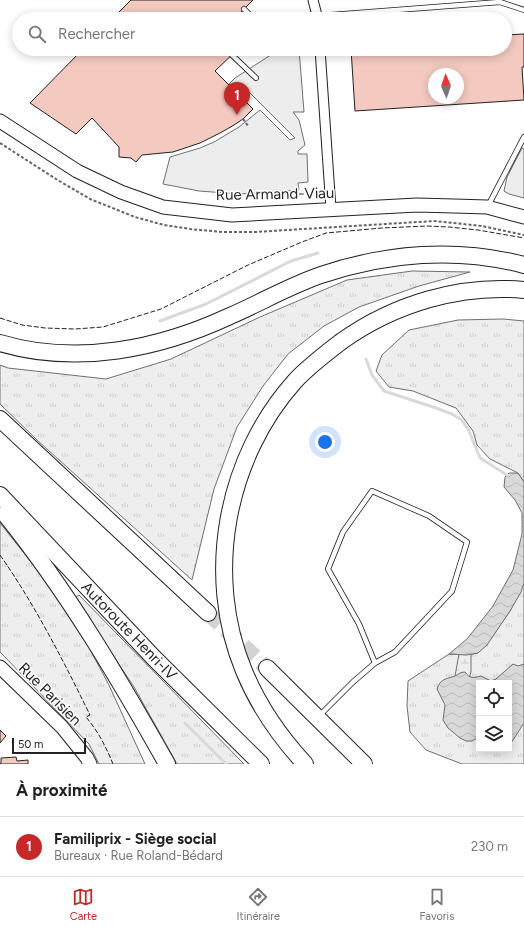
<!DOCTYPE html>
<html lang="fr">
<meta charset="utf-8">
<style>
body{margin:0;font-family:Figtree,sans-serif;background:#f2f2f2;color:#222}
.controls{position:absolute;right:12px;bottom:12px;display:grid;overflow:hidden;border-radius:0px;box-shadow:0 2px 10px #0003}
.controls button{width:36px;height:36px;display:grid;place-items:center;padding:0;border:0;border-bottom:1px solid #e0e0e0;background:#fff;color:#222;font:20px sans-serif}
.compass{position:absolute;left:428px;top:68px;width:36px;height:36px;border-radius:50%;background:#fff;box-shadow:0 2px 10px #0003;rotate:358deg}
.scale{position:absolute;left:12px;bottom:10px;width:74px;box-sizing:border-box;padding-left:4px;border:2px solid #222;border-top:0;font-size:11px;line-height:14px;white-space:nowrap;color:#222;-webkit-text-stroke:3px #fff;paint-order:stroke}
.you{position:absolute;left:325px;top:442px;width:14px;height:14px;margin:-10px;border:3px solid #fff;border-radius:50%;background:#1a73e8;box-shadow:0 0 0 6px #1a73e833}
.badge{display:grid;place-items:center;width:26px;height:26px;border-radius:50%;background:#c62828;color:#fff;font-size:13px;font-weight:700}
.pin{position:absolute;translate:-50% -33px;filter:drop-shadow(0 1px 2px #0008)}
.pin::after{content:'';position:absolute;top:21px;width:14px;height:12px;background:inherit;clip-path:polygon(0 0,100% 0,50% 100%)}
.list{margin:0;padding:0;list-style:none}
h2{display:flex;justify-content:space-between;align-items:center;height:52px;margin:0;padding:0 16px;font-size:17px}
h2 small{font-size:13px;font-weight:400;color:#767676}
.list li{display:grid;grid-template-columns:26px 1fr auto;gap:12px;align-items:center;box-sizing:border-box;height:60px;padding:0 16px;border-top:1px solid #e0e0e0}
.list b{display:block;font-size:15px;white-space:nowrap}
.list p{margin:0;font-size:13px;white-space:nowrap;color:#767676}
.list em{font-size:13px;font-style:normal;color:#767676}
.icon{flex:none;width:22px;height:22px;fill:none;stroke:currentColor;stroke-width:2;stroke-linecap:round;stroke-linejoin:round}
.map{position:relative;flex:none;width:524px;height:764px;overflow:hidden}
.search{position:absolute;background:#fff;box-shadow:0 2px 10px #0003;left:12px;right:12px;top:12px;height:44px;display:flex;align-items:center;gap:10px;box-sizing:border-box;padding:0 14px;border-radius:22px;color:#767676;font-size:15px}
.sheet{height:112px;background:#fff}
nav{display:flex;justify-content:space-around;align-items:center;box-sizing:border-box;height:56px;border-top:1px solid #e0e0e0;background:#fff;font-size:11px;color:#767676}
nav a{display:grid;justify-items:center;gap:2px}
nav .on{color:#c62828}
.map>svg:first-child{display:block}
.grass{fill:url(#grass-tufts);stroke:#6f6f6f;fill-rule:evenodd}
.wetland{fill:url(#wetland-marsh);stroke:#6f6f6f}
.parking{fill:#ededed;stroke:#6f6f6f}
.water{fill:url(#water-waves);stroke:#6f6f6f}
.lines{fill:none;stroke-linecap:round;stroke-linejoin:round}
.stream{stroke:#d9d9d9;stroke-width:3}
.building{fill:#f3c9c0;stroke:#222;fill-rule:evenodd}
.highway-tunnel{stroke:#d3d3d3;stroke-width:16;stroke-dasharray:16 8;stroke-linecap:butt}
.lane-casing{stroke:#222;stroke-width:6}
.street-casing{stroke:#222;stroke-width:11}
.secondary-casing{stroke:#222;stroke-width:15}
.highway-casing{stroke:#222;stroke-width:18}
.path{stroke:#646464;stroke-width:2;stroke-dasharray:3 2;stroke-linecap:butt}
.lane{stroke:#fff;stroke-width:4.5}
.street{stroke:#fff;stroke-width:9}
.secondary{stroke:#fff;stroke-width:13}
.highway{stroke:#fff;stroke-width:16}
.fence{stroke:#222;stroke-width:1;stroke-dasharray:5 2;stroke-linecap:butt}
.labels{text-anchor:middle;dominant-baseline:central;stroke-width:3;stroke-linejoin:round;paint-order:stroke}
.street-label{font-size:15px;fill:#222;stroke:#fff}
</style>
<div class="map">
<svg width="524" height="764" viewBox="0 0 524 764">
<defs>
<pattern id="grass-tufts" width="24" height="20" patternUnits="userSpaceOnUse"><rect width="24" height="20" fill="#eee"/><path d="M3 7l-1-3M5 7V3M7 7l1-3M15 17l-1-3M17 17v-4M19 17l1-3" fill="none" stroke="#ccc"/></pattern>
<pattern id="wetland-marsh" width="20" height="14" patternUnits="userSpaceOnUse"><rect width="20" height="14" fill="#eee"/><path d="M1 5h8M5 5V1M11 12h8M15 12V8" fill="none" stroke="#ccc"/></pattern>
<pattern id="water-waves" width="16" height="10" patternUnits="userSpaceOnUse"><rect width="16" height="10" fill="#d9d9d9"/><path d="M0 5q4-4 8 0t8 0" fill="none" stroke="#bababa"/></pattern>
</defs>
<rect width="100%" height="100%" fill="#fff"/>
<!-- grass -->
<g class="grass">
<path d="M412 271 470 272 419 286 359 307 324 326 288 354 263 386 237 427 214 489 192 580 37 440 0 404V365L8 368 106 379 171 359 260 317 347 280Z"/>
<path d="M503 319 524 321V482L518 473 490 459 477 445 473 431 456 408 413 391 389 387 376 371 382 355 409 330 458 320Z"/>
<path d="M0 523 67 607 108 683 145 764H99L89 744 0 652Z"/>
<path d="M524 583V764H462L426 750 410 732 407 706 408 681 449 654 466 655 478 653 487 644 510 611ZM479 683H509V749H479Z"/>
<path d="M79 595 244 764H177L134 687 75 598Z"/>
</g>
<!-- wetland -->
<path class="wetland" d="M459 654H471V672L469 678 455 676Z"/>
<!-- parking -->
<g class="parking">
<path d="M280 49H299L304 112H293L299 120 305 145 298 151V154H307L308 182 298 183 299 190 239 194 199 191 163 184 170 157 200 148 214 142 239 127 260 110 290 140 295 138 246 89 241 95 229 84 235 78Z"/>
<path d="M522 148 524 149V198L509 194 504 191 507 177Z"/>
</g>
<!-- water -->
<g class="water">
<path d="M509 473H518L524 482V583L521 592 510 611 487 645 478 653 466 655 449 654 467 639 493 606 513 570 522 534V513L515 500 504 487 505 477Z"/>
<path d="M513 664 518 666 524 664V723L511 743 509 744V683H479V737L472 741H466L460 738 448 728 443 720 445 705 437 689C440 679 446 679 455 676 459 674 460 672 465 672 470 679 473 678 481 676L491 681 496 679Z"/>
</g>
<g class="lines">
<!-- stream -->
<g class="stream">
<path d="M160 321 206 304 291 261 318 253"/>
<path d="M366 359 372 375 384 391 436 408 452 414 462 420 469 431 480 458 507 475"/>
<path d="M185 723 226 764"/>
</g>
</g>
<!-- building -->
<g class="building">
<path d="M131 0H253L234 19H112Z"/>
<path d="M524 34V67H522L524 100 355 111 351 49H505V35ZM434 74H458V98H434Z"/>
<path d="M83 49H238L215 71 253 109 243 119 234 125 220 133 200 143 173 152 142 155 136 162 131 158 119 157V147L92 118 76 134 30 103Z"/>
<path d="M0 730 6 736 0 743Z"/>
<path d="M16 757 17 761 28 760V764H0L1 763V758Z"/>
</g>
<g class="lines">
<!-- highway-tunnel -->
<path class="highway-tunnel" d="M208 613 267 668"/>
<!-- lane casing -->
<g class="lane-casing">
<g id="lane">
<path d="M244 9 254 19"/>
<path d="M318 16 500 2 524 10"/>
<path d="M232 55 256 78"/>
<path d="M488 206 524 137"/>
<path d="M319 716 353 682 375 663 395 652 452 591 467 542 429 516 372 491 343 532 328 569 359 624 375 663"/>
</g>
</g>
<!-- street casing -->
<g class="street-casing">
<g id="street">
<path d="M313 0 318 19"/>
<path d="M320 49 331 209"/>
</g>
</g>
<!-- secondary casing -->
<g class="secondary-casing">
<g id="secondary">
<path d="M0 121 77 171 121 192 163 207 232 215 417 205 454 206 487 207 524 217"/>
<path d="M0 667 62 727 87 758 90 764"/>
</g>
</g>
<!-- highway casing -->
<g class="highway-casing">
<g id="highway">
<path d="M0 343C77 366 159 349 230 316 260 303 289 286 321 275 386 253 457 247 524 265"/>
<path d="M0 419 208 613"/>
<path d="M0 495 154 658 261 764"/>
<path d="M5 514C67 591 118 677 167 764"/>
<path d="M267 668 364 764"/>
<path d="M305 764C280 737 258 705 244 671 204 575 226 458 295 381 309 366 325 354 342 341 394 304 460 284 524 290"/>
</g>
</g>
<!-- path -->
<g class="path">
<path d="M243 119 249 127"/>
<path d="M0 143 56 179 90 199 135 217 164 225 190 229 222 232H255L434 221 482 226 524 235"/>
</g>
<!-- lane -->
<use href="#lane" class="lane"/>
<!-- street -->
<use href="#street" class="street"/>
<!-- secondary -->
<use href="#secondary" class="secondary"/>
<!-- highway -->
<use href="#highway" class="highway"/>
<!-- fence -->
<g class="fence">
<path d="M0 318 22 325 45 328 75 329 103 327 161 309 248 265 302 242 326 233 382 228 427 226 449 227 478 230 524 238"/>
<path d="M0 555C35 605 63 660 90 715L86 717C98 731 106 747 113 764"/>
</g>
</g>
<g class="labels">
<!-- street labels -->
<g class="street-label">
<text transform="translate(275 194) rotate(-1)">Rue Armand-Viau</text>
<text transform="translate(129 631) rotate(46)">Autoroute Henri-IV</text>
<text transform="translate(50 694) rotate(45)">Rue Parisien</text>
</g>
</g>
</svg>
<div class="controls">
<button><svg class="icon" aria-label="locate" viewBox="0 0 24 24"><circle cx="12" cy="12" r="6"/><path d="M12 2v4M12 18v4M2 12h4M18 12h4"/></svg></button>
<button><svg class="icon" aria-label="layers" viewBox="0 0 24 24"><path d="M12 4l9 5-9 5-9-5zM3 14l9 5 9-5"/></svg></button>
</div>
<svg class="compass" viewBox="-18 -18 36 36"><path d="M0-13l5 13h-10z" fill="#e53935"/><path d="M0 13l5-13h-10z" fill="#767676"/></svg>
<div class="scale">50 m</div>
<div class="you"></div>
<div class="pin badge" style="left:237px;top:115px">1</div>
<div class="search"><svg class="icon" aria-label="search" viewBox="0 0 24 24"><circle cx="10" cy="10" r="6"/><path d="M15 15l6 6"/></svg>Rechercher</div>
</div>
<section class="sheet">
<h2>À proximité<small></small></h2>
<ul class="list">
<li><span class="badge">1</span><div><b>Familiprix - Siège social</b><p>Bureaux · Rue Roland-Bédard</p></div><em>230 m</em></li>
</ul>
</section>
<nav>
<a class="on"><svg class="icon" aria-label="map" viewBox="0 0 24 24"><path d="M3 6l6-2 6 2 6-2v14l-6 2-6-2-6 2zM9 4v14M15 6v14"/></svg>Carte</a>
<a><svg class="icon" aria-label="directions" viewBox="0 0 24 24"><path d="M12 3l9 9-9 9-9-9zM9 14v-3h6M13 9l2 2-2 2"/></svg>Itinéraire</a>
<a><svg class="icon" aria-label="saved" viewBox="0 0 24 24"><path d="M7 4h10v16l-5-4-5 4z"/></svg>Favoris</a>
</nav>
